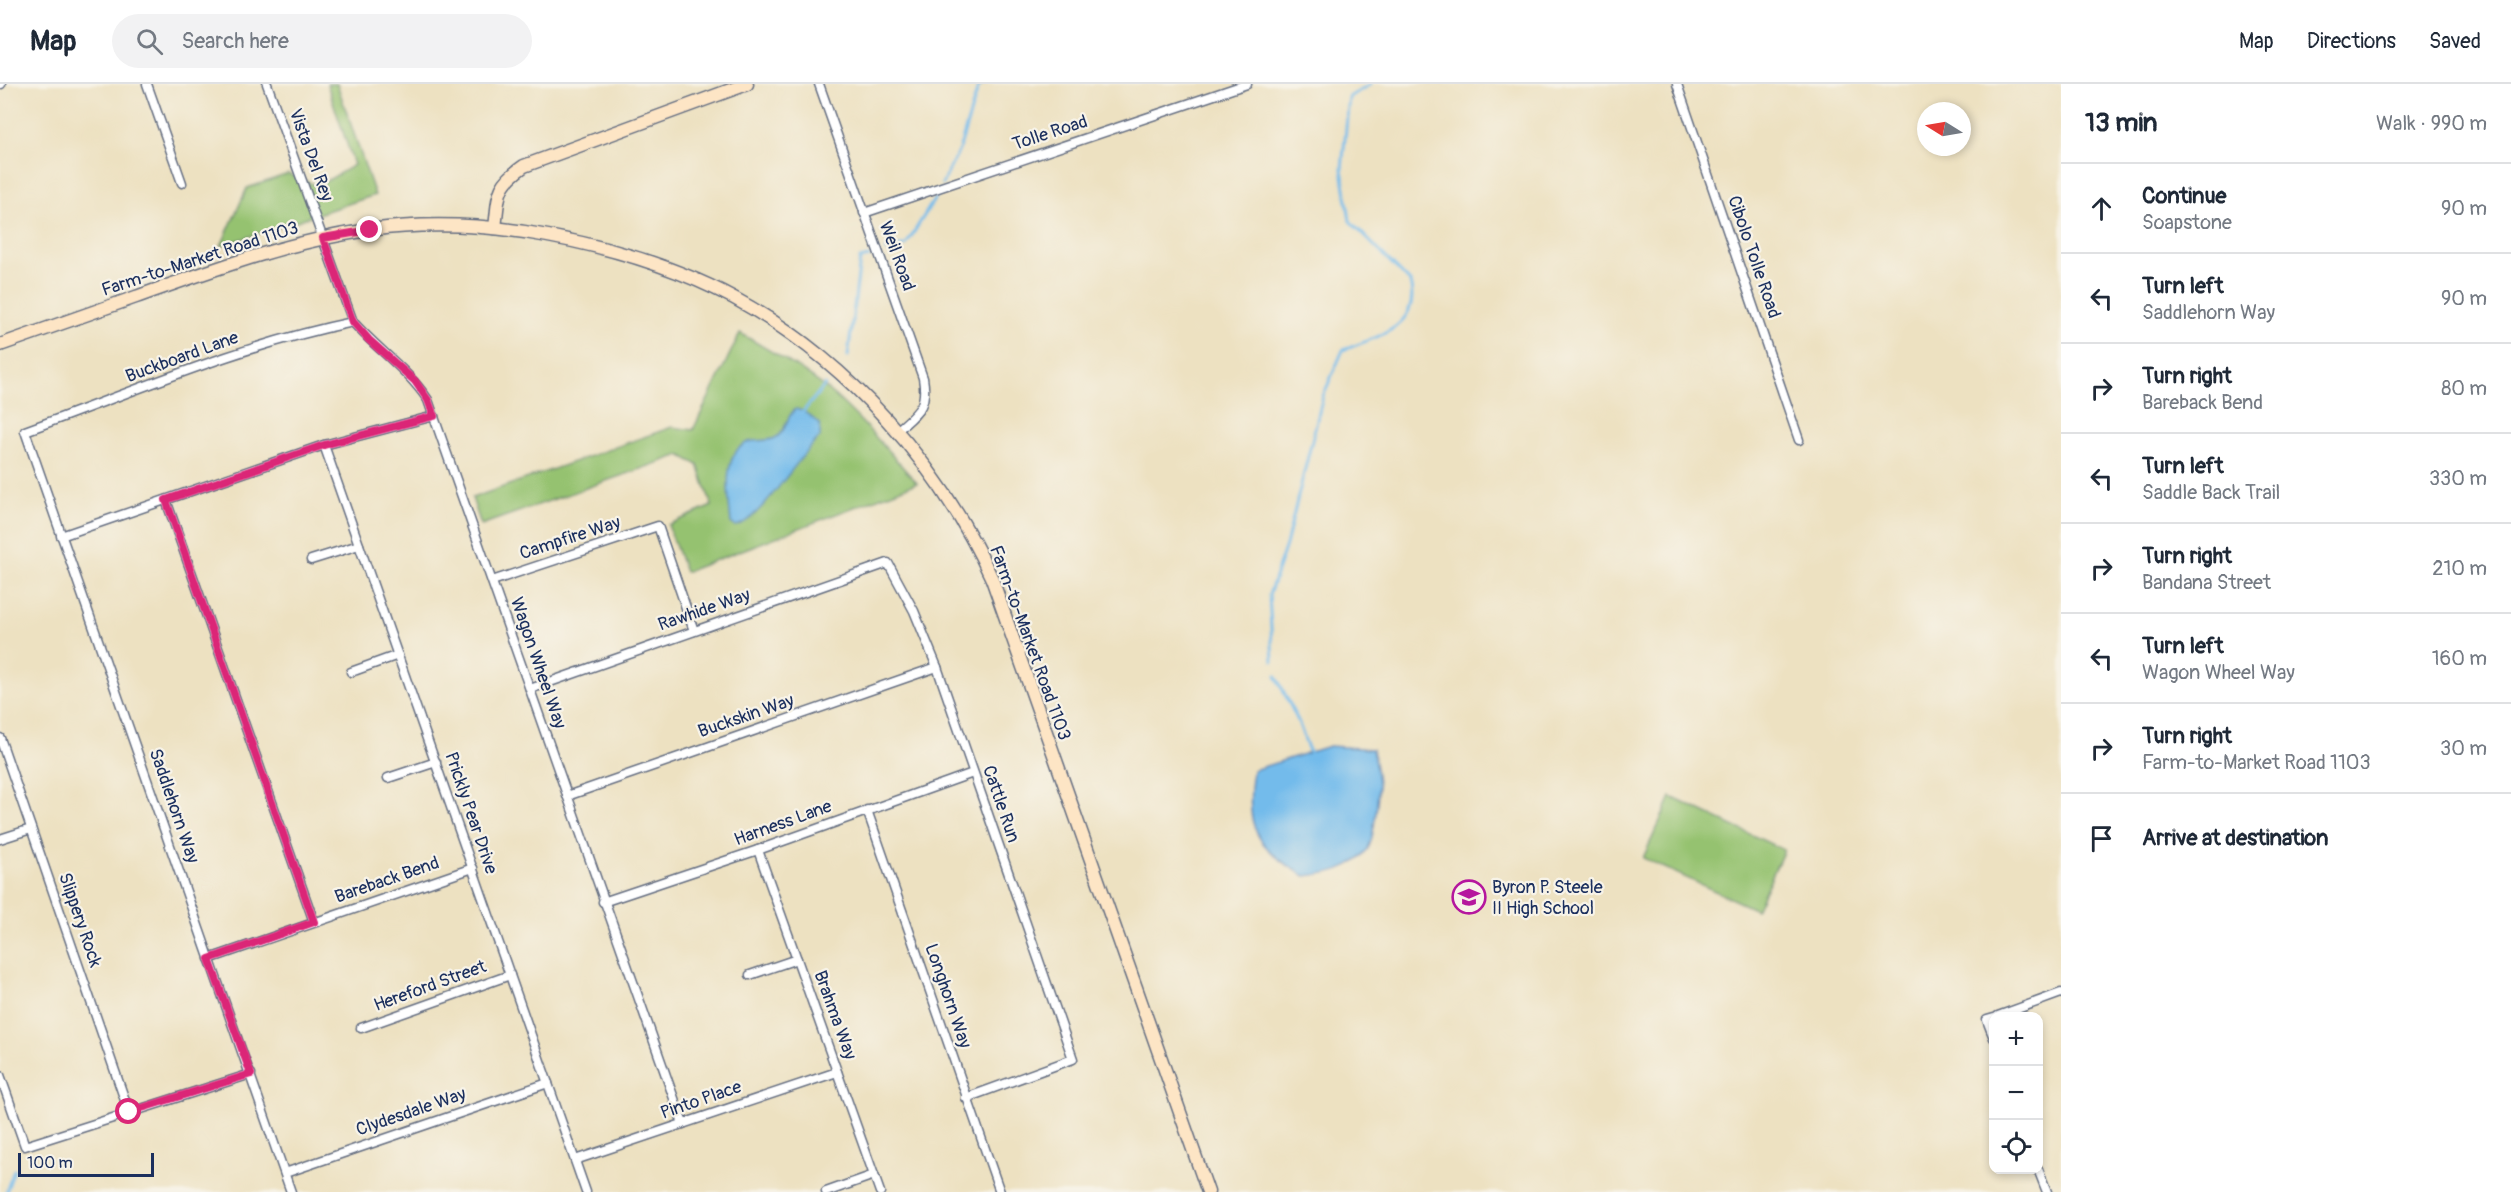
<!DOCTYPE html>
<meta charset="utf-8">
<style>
body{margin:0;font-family:Pangolin,sans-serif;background:#f2f2f3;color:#1f2937}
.controls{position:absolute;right:18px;bottom:18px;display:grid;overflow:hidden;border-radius:12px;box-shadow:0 3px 9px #0003}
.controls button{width:54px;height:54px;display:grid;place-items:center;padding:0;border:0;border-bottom:2px solid #e0e1e3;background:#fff;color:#1f2937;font:30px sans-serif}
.compass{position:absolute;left:1917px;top:18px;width:54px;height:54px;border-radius:50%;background:#fff;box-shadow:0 3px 9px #0003;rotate:281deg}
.scale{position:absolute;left:18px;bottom:15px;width:136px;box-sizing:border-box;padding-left:6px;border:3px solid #1b2f5e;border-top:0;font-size:16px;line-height:21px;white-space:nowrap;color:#1b2f5e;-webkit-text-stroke:4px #f7f3e8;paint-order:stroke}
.stop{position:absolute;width:18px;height:18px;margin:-14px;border:4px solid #db2777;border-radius:50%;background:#fff}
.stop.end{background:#db2777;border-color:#fff;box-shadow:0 2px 6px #0008}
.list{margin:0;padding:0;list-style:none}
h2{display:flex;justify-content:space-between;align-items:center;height:78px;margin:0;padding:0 24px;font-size:26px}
h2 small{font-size:20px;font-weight:400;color:#747a83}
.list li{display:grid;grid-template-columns:39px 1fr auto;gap:18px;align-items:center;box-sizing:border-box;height:90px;padding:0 24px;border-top:2px solid #e0e1e3}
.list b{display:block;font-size:22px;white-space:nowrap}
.list p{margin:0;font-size:20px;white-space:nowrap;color:#747a83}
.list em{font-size:20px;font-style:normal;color:#747a83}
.icon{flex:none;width:33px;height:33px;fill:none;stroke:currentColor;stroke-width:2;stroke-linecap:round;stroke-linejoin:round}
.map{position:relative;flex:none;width:2061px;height:1108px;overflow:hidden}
header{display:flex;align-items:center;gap:36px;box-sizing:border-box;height:84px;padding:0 30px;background:#fff;border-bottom:2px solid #e0e1e3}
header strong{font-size:28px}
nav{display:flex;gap:33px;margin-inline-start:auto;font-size:21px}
.search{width:420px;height:54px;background:#f2f2f3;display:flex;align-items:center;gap:15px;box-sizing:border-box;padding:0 21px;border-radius:33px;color:#747a83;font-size:22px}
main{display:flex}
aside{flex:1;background:#fff}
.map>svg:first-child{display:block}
.green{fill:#95c26f;stroke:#587866;stroke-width:1.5}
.water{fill:#73bbeb;stroke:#4775a4;stroke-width:1.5}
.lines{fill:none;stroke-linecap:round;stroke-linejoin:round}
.stream{stroke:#73bbeb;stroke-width:3}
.street-casing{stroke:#646d81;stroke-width:11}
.secondary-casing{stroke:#646d81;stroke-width:15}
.street{stroke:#fff;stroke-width:8}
.secondary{stroke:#fde5c5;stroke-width:12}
.route{stroke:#db2777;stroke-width:8}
.labels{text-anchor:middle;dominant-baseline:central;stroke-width:4.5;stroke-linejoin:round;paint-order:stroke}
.street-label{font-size:18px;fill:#1b2f5e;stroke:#f7f3e8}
.poi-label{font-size:18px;fill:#1b2f5e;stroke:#f7f3e8;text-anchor:start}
</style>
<header>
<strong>Map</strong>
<div class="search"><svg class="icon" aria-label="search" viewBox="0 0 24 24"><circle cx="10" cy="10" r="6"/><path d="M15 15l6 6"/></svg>Search here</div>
<nav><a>Map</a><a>Directions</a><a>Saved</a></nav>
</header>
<main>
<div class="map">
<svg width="2061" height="1108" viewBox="0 0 2061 1108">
<rect width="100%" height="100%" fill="#f7f3e8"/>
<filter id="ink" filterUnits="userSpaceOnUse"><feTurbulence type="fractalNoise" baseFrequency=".0167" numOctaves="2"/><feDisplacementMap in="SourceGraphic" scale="12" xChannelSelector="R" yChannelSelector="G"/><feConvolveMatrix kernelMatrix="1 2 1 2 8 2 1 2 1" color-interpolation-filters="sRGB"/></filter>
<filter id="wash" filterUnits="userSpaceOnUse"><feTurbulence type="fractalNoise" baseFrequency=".008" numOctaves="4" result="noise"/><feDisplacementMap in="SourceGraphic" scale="24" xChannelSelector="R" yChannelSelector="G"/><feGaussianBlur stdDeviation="1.35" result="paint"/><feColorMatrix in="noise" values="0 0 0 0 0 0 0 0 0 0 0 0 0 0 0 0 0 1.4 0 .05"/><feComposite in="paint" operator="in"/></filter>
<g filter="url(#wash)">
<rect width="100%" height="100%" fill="#ede1c1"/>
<!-- green -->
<g class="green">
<path d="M327 0H337L375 111 221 162 247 104 288 90 318 102 354 81Z"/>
<path d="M740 249C770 267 800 283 827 305 860 333 888 367 917 399L685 488 668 441 712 422 698 381 680 371 481 441 472 414 672 343 693 346Z"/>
<path d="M1671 713 1784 766 1756 826 1643 774Z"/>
</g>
<!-- water -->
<g class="water">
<path d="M796 325 803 327 820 340V353C798 372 759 439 735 442L731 439C729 415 720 370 748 358 757 355 767 358 775 354 788 347 785 332 796 325Z"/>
<path d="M1329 662 1372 665C1374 676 1378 689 1378 702 1378 714 1374 757 1367 766 1352 785 1328 790 1305 792 1255 762 1245 745 1253 686Z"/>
</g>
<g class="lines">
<!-- stream -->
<g class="stream">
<path d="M942 100 959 66 978 4 982 0"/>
<path d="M886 166 906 161 940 106"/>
<path d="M848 272 860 175 869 173"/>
<path d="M802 329 825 301"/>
<path d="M1273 577 1269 511 1286 461 1323 312 1343 266C1376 253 1422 243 1410 198L1350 137 1342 85 1349 13 1371 0"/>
<path d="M1276 592 1298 637 1310 670"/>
<path d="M6 1108 14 1086"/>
</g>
</g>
</g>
<g filter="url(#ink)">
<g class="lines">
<!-- street casing -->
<g class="street-casing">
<g id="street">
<path d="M0 0H1"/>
<path d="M147 0 182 99"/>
<path d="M267 0 353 238C377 265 408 286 428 316L683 1040"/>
<path d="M819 0 923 294C928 323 918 328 898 346"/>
<path d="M1677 0 1799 356"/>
<path d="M864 129 1247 0"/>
<path d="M324 361 586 1108"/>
<path d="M166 416 314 838"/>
<path d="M61 452 324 361 434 332"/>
<path d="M311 476 359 461"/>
<path d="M492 497 658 442 694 547"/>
<path d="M351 588 398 571"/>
<path d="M530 605 888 479 914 527 937 583 1073 975 966 1014"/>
<path d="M0 654 129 1028"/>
<path d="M388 694 436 678"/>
<path d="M567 712 937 583"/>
<path d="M867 726 1000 1108"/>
<path d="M0 755 31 745"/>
<path d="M758 766 880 1108"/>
<path d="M603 818 758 766 973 689"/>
<path d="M209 875 473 784"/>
<path d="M750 891 797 875"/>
<path d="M1998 932 2061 909"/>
<path d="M1994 934 1987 936 1994 954"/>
<path d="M361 944 510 891"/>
<path d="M0 991 25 1062 251 990"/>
<path d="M575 1076 837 988"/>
<path d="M2038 1085 2047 1108"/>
<path d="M285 1089 548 999"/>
<path d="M291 1108 25 347C133 308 240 261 353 238"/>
<path d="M826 1108 874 1091"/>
</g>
</g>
<!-- secondary casing -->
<g class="secondary-casing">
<g id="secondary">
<path d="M495 144C499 112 495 102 524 82L747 0"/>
<path d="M0 261C45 245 91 229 136 213 212 186 289 157 370 146 428 138 490 141 548 152 612 164 676 183 734 214 846 275 940 380 992 495L1208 1108"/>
</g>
</g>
<!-- street -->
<use href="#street" class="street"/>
<!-- secondary -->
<use href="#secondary" class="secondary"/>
</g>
</g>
<g class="lines" filter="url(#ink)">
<!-- route -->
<path class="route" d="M129 1028 251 990 209 875 314 838 166 416 324 361 434 332 428 316 415 297 369 256 353 238 323 154 370 146"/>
</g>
<!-- icons -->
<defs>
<g id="school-ring" transform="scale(1.725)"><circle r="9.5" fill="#f7f3e8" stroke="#b5179e" stroke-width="1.5"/><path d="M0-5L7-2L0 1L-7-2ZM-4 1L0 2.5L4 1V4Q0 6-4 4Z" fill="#b5179e"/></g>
</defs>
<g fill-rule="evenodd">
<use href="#school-ring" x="1469" y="813"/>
</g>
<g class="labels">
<!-- street labels -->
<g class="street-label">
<text transform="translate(1050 49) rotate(-18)">Tolle Road</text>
<text transform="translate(311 71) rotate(70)">Vista Del Rey</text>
<text transform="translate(897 172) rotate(70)">Weil Road</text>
<text transform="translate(1754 173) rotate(71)">Cibolo Tolle Road</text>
<text transform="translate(200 175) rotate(-18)">Farm-to-Market Road 1103</text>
<text transform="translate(182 273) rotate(-20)">Buckboard Lane</text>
<text transform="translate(570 454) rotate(-18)">Campfire Way</text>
<text transform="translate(704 526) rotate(-19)">Rawhide Way</text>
<text transform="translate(1030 559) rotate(70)">Farm-to-Market Road 1103</text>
<text transform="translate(538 579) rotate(71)">Wagon Wheel Way</text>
<text transform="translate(746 632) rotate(-19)">Buckskin Way</text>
<text transform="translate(1001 720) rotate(71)">Cattle Run</text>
<text transform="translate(174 722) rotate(71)">Saddlehorn Way</text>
<text transform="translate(471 729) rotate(71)">Prickly Pear Drive</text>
<text transform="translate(783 739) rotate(-20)">Harness Lane</text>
<text transform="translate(387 796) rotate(-19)">Bareback Bend</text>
<text transform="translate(80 836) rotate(71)">Slippery Rock</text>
<text transform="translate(430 902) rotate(-20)">Hereford Street</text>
<text transform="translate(948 912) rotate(71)">Longhorn Way</text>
<text transform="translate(835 931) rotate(70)">Brahma Way</text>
<text transform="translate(701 1016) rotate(-19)">Pinto Place</text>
<text transform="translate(411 1028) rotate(-19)">Clydesdale Way</text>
</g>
<!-- poi labels -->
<g class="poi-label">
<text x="1492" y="803">Byron P. Steele<tspan x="1492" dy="21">II High School</tspan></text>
</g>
</g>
</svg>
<div class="controls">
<button>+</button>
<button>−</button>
<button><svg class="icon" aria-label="locate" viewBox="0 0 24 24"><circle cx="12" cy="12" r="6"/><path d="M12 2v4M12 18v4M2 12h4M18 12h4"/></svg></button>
</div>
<svg class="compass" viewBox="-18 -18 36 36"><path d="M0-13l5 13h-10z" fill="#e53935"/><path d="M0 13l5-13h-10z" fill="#747a83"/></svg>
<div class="scale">100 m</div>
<div class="stop" style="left:129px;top:1028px"></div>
<div class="stop end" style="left:370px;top:146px"></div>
</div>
<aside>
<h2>13 min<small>Walk · 990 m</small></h2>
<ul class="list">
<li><svg class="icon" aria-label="ahead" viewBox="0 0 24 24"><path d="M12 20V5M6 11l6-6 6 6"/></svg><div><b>Continue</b><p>Soapstone</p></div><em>90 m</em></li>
<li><svg class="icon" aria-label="left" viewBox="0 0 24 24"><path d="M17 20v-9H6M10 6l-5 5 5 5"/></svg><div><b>Turn left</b><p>Saddlehorn Way</p></div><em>90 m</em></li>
<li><svg class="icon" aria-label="right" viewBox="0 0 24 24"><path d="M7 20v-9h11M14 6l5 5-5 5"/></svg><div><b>Turn right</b><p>Bareback Bend</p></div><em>80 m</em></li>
<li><svg class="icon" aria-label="left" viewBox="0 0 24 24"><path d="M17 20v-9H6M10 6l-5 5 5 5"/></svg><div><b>Turn left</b><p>Saddle Back Trail</p></div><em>330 m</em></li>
<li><svg class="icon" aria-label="right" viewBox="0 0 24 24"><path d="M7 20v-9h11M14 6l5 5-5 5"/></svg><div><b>Turn right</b><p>Bandana Street</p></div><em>210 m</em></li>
<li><svg class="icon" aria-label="left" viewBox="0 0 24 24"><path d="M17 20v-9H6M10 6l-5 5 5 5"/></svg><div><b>Turn left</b><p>Wagon Wheel Way</p></div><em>160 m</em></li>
<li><svg class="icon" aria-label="right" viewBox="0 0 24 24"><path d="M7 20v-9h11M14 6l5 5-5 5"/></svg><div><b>Turn right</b><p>Farm-to-Market Road 1103</p></div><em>30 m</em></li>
<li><svg class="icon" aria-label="arrive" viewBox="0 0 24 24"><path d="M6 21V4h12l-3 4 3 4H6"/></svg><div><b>Arrive at destination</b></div></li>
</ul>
</aside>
</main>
